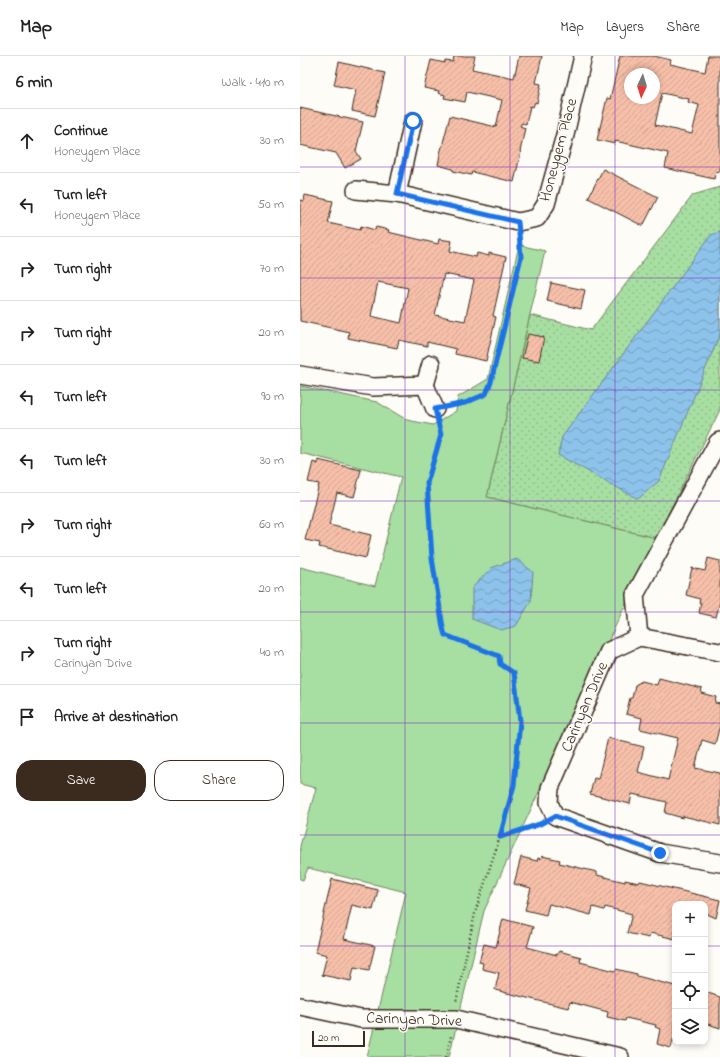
<!DOCTYPE html>
<meta charset="utf-8">
<style>
body{margin:0;font-family:"Indie Flower",sans-serif;background:#f2f2f2;color:#222}
.controls{position:absolute;right:12px;bottom:12px;display:grid;overflow:hidden;border-radius:8px;box-shadow:0 2px 6px #0003}
.controls button{width:36px;height:36px;display:grid;place-items:center;padding:0;border:0;border-bottom:1px solid #e0e0e0;background:#fff;color:#222;font:20px sans-serif}
.compass{position:absolute;left:324px;top:12px;width:36px;height:36px;border-radius:50%;background:#fff;box-shadow:0 2px 6px #0003;rotate:184deg}
.scale{position:absolute;left:12px;bottom:10px;width:53px;box-sizing:border-box;padding-left:4px;border:2px solid #3b2a1e;border-top:0;font-size:11px;line-height:14px;white-space:nowrap;color:#3b2a1e;-webkit-text-stroke:3px #fdfcf7;paint-order:stroke}
.stop{position:absolute;width:12px;height:12px;margin:-9px;border:3px solid #1a73e8;border-radius:50%;background:#fff}
.stop.end{background:#1a73e8;border-color:#fff;box-shadow:0 1px 4px #0008}
.list{margin:0;padding:0;list-style:none}
h2{display:flex;justify-content:space-between;align-items:center;height:52px;margin:0;padding:0 16px;font-size:17px}
h2 small{font-size:13px;font-weight:400;color:#767676}
.list li{display:grid;grid-template-columns:26px 1fr auto;gap:12px;align-items:center;box-sizing:border-box;height:64px;padding:0 16px;border-top:1px solid #e0e0e0}
.list b{display:block;font-size:15px;white-space:nowrap}
.list p{margin:0;font-size:13px;white-space:nowrap;color:#767676}
.list em{font-size:13px;font-style:normal;color:#767676}
.actions{display:flex;gap:8px;padding:12px 16px}
.actions a{flex:1;padding:9px 0;border:1px solid #3b2a1e;border-radius:16px;text-align:center;font-size:14px;color:#3b2a1e}
.actions .main{background:#3b2a1e;color:#fff}
.icon{flex:none;width:22px;height:22px;fill:none;stroke:currentColor;stroke-width:2;stroke-linecap:round;stroke-linejoin:round}
.map{position:relative;flex:none;width:420px;height:1001px;overflow:hidden}
header{display:flex;align-items:center;gap:24px;box-sizing:border-box;height:56px;padding:0 20px;background:#fff;border-bottom:1px solid #e0e0e0}
header strong{font-size:19px}
nav{display:flex;gap:22px;margin-inline-start:auto;font-size:14px}
main{display:flex}
aside{flex:1;background:#fff}
.map>svg:first-child{display:block}
.grass{fill:url(#grass-dots);stroke:#718460}
.green{fill:#a7dea2;stroke:#718460}
.water{fill:url(#water-waves);stroke:#6c8699}
.building{fill:url(#building-hatch);stroke:#3b2a1e;fill-rule:evenodd}
.lines{fill:none;stroke-linecap:round;stroke-linejoin:round}
.minor-casing{stroke:#3b2a1e;stroke-width:20}
.path{stroke:#3b2a1e;stroke-width:2.5;stroke-dasharray:1 3;stroke-linecap:butt}
.minor{stroke:#fdfcf7;stroke-width:17}
.route{stroke:#1a73e8;stroke-width:5}
.grid{fill:none;stroke:#7b2cbf;stroke-width:1;stroke-opacity:0.55}
.labels{text-anchor:middle;dominant-baseline:central;stroke-width:3;stroke-linejoin:round;paint-order:stroke}
.street-label{font-size:16px;fill:#3b2a1e;stroke:#fdfcf7}
</style>
<header>
<strong>Map</strong>
<nav><a>Map</a><a>Layers</a><a>Share</a></nav>
</header>
<main>
<aside>
<h2>6 min<small>Walk · 410 m</small></h2>
<ul class="list">
<li><svg class="icon" aria-label="ahead" viewBox="0 0 24 24"><path d="M12 20V5M6 11l6-6 6 6"/></svg><div><b>Continue</b><p>Honeygem Place</p></div><em>30 m</em></li>
<li><svg class="icon" aria-label="left" viewBox="0 0 24 24"><path d="M17 20v-9H6M10 6l-5 5 5 5"/></svg><div><b>Turn left</b><p>Honeygem Place</p></div><em>50 m</em></li>
<li><svg class="icon" aria-label="right" viewBox="0 0 24 24"><path d="M7 20v-9h11M14 6l5 5-5 5"/></svg><div><b>Turn right</b></div><em>70 m</em></li>
<li><svg class="icon" aria-label="right" viewBox="0 0 24 24"><path d="M7 20v-9h11M14 6l5 5-5 5"/></svg><div><b>Turn right</b></div><em>20 m</em></li>
<li><svg class="icon" aria-label="left" viewBox="0 0 24 24"><path d="M17 20v-9H6M10 6l-5 5 5 5"/></svg><div><b>Turn left</b></div><em>90 m</em></li>
<li><svg class="icon" aria-label="left" viewBox="0 0 24 24"><path d="M17 20v-9H6M10 6l-5 5 5 5"/></svg><div><b>Turn left</b></div><em>30 m</em></li>
<li><svg class="icon" aria-label="right" viewBox="0 0 24 24"><path d="M7 20v-9h11M14 6l5 5-5 5"/></svg><div><b>Turn right</b></div><em>60 m</em></li>
<li><svg class="icon" aria-label="left" viewBox="0 0 24 24"><path d="M17 20v-9H6M10 6l-5 5 5 5"/></svg><div><b>Turn left</b></div><em>20 m</em></li>
<li><svg class="icon" aria-label="right" viewBox="0 0 24 24"><path d="M7 20v-9h11M14 6l5 5-5 5"/></svg><div><b>Turn right</b><p>Carinyan Drive</p></div><em>40 m</em></li>
<li><svg class="icon" aria-label="arrive" viewBox="0 0 24 24"><path d="M6 21V4h12l-3 4 3 4H6"/></svg><div><b>Arrive at destination</b></div></li>
</ul>
<div class="actions"><a class="main">Save</a><a>Share</a></div>
</aside>
<div class="map">
<svg width="420" height="1001" viewBox="0 0 420 1001">
<defs>
<pattern id="grass-dots" width="8" height="8" patternUnits="userSpaceOnUse"><rect width="8" height="8" fill="#a7dea2"/><path d="M2 2h.1M6 6h.1" fill="none" stroke="#91bf8b" stroke-width="1.8" stroke-linecap="round"/></pattern>
<pattern id="water-waves" width="16" height="10" patternUnits="userSpaceOnUse"><rect width="16" height="10" fill="#8dc3eb"/><path d="M0 5q4-4 8 0t8 0" fill="none" stroke="#749fbe"/></pattern>
<pattern id="building-hatch" width="6" height="6" patternUnits="userSpaceOnUse"><rect width="6" height="6" fill="#f6bfa9"/><path d="M-1 1l2-2M0 6l6-6M5 7l2-2" fill="none" stroke="#d4a491"/></pattern>
</defs>
<rect width="100%" height="100%" fill="#fdfcf7"/>
<filter id="ink" filterUnits="userSpaceOnUse"><feTurbulence type="fractalNoise" baseFrequency=".025" numOctaves="2"/><feDisplacementMap in="SourceGraphic" scale="8" xChannelSelector="R" yChannelSelector="G"/><feConvolveMatrix kernelMatrix="1 2 1 2 8 2 1 2 1" color-interpolation-filters="sRGB"/></filter>
<g filter="url(#ink)">
<!-- grass -->
<path class="grass" d="M420 131V354L356 482 187 441 230 259 291 274 393 139Z"/>
<!-- green -->
<path class="green" d="M219 189 245 195 187 441 356 482 184 855 149 1001H67L106 836 8 812 3 824 0 823V790L16 732 0 728V511L75 530 101 421 0 397V330L77 346 107 364 133 369 156 355 158 341 188 323Z"/>
<!-- water -->
<g class="water">
<path d="M420 176V278L359 425 338 443 258 399 262 381 411 179Z"/>
<path d="M217 503 233 516 231 545 216 570 201 574 172 563V532L191 512Z"/>
</g>
<!-- building -->
<g class="building">
<path d="M154 0H175L172 13 214 22 219 0H242L236 27 241 28 237 47 235 46 233 51 230 50 226 68 222 67 220 70 225 72 220 96H221L214 126 172 116 171 119 153 115V113L138 109 140 98 150 60 196 71 202 44 167 36 165 46 144 42 145 39 138 37 139 35 124 32 131 4 145 7V5L153 6Z"/>
<path d="M320 0H354L371 4 370 8 405 16 408 0H420V116L416 115 414 123 365 112 368 97 315 85V88L297 84 307 42 310 43ZM330 18H354V42H330ZM362 37 389 43 388 46 399 49 392 78 355 69Z"/>
<path d="M39 6 85 17 75 60 52 55 56 34 34 29Z"/>
<path d="M0 52 63 66 56 95 61 103 45 112 36 97 0 89Z"/>
<path d="M303 113 358 141 343 170 288 142Z"/>
<path d="M5 139 33 145 28 167 60 174 61 170 75 174 76 171 89 174 88 176 138 188 139 183 152 185 150 195 176 201 177 197 189 200V197L206 201 193 260 196 261 186 305 155 298 156 293 127 286V290L99 284 97 292 48 282 49 276 0 265V144L4 145ZM144 218 174 224 165 265 135 259ZM78 226 108 232 101 267 71 260Z"/>
<path d="M251 227 285 234 281 253 247 245Z"/>
<path d="M228 278 244 281 239 305 222 302Z"/>
<path d="M18 404 61 414 54 441 37 437 29 469 71 479 66 502 19 491 20 487 5 484 19 428 8 426 13 406 18 408Z"/>
<path d="M408 502 420 505V546L416 561 399 557 401 547H399L400 543 386 539 392 512 405 515Z"/>
<path d="M359 622 402 633 401 637 416 641 415 647 420 648V669L415 688 402 684 395 712 420 717V769L383 760V762L365 757 367 746 332 738 330 748 290 738 294 722 298 723 308 682 344 691 338 716 368 724 378 682 340 673 342 662 326 658 330 642H332L335 629 342 625 357 629Z"/>
<path d="M242 800 260 804 259 807 297 816V819L325 826V824L339 827 340 825 420 844 416 862 405 857V848H375V883L350 877 349 882 327 877 332 858 305 851 304 854 293 851 291 859 249 848 246 859 225 854 231 832 214 828 221 801 237 805 238 802 241 803Z"/>
<path d="M32 823 78 834 73 854 52 849 44 883 75 890 69 914 54 911 51 925 22 919 27 899 15 896Z"/>
<path d="M203 863 233 871 227 891 257 899 259 895 281 901 280 906 315 915 316 913 337 918V920L375 930V977L371 992 357 988 360 973 355 971 356 969 326 962 325 965 307 961 308 956 270 946 268 952 195 934 199 917 182 913 183 907 179 906 184 888 196 891Z"/>
<path d="M405 936 420 941V972L405 967Z"/>
</g>
<g class="lines">
<!-- minor casing -->
<g class="minor-casing">
<g id="minor">
<path d="M56 134 97 138 113 65"/>
<path d="M97 138 218 166 237 162 246 148 265 79 283 0"/>
<path d="M0 319 73 331 125 329 135 353"/>
<path d="M125 329 131 308"/>
<path d="M420 385 418 386 335 539 339 581 309 595 250 732 249 747 255 760 360 797 420 807"/>
<path d="M339 581 420 596"/>
<path d="M0 950 61 963H156L320 1001"/>
</g>
</g>
<!-- path -->
<g class="path">
<path d="M151 350 165 347 186 337 191 326 221 201 219 182"/>
<path d="M139 369 141 379 127 427 132 502 143 572 145 579 199 600V608L214 617 220 665 214 729 200 781 176 853 156 946"/>
<path d="M200 781 240 768"/>
<path d="M146 1001 151 980"/>
</g>
<!-- minor -->
<use href="#minor" class="minor"/>
</g>
</g>
<g class="lines" filter="url(#ink)">
<!-- route -->
<path class="route" d="M113 65 97 138 218 166 221 201 191 326 186 338 165 347 135 353 141 379 127 427 132 502 143 572 145 579 199 600 200 608 214 617 220 665 214 729 200 781 240 768 255 760 360 797"/>
</g>
<!-- grid -->
<path class="grid" d="M105 0V1001M210 0V1001M315 0V1001M0 111H420M0 222H420M0 334H420M0 445H420M0 556H420M0 667H420M0 779H420M0 890H375M405 890H420"/>
<g class="labels">
<!-- street labels -->
<g class="street-label">
<text transform="translate(259 94) rotate(-75)">Honeygem Place</text>
<text transform="translate(285 651) rotate(-67)">Carinyan Drive</text>
<text transform="translate(114 964) rotate(2)">Carinyan Drive</text>
</g>
</g>
</svg>
<div class="controls">
<button>+</button>
<button>−</button>
<button><svg class="icon" aria-label="locate" viewBox="0 0 24 24"><circle cx="12" cy="12" r="6"/><path d="M12 2v4M12 18v4M2 12h4M18 12h4"/></svg></button>
<button><svg class="icon" aria-label="layers" viewBox="0 0 24 24"><path d="M12 4l9 5-9 5-9-5zM3 14l9 5 9-5"/></svg></button>
</div>
<svg class="compass" viewBox="-18 -18 36 36"><path d="M0-13l5 13h-10z" fill="#e53935"/><path d="M0 13l5-13h-10z" fill="#767676"/></svg>
<div class="scale">20 m</div>
<div class="stop" style="left:113px;top:65px"></div>
<div class="stop end" style="left:360px;top:797px"></div>
</div>
</main>
